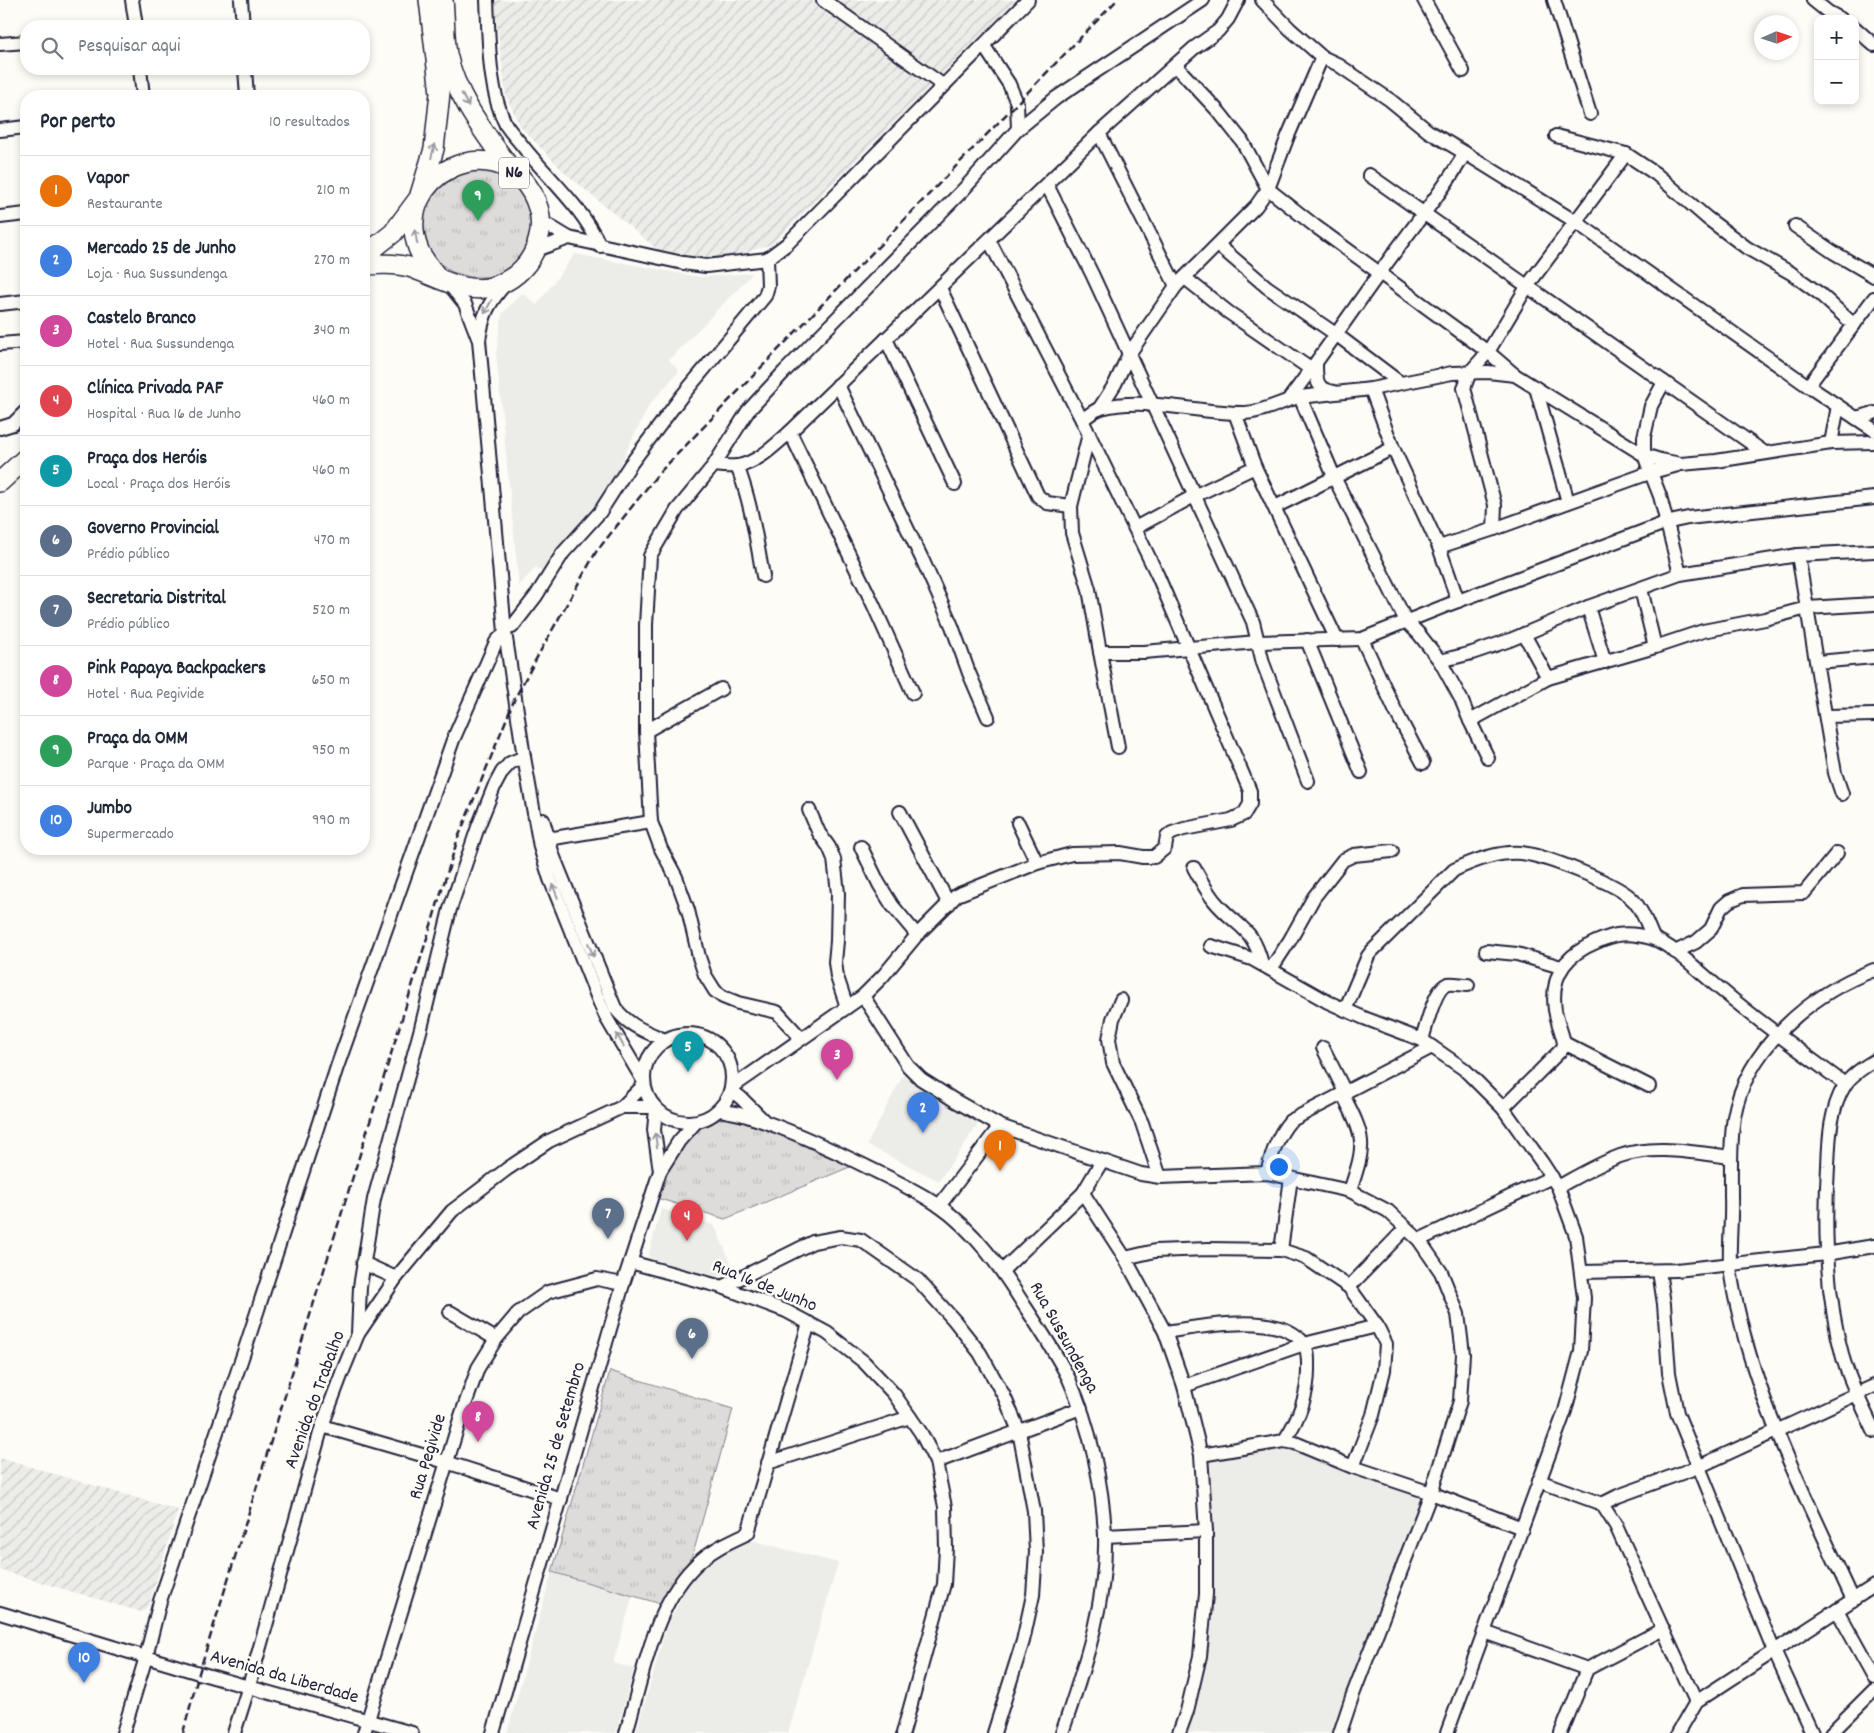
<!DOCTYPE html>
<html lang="pt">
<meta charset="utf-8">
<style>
body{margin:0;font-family:Dekko,sans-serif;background:#f6f6f7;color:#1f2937}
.controls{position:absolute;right:15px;top:15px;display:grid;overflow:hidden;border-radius:10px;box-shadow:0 2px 8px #0003}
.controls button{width:45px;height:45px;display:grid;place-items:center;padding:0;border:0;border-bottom:1px solid #e0e1e3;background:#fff;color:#1f2937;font:25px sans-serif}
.compass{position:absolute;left:1754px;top:15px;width:45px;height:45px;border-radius:50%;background:#fff;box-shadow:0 2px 8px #0003;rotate:87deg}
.you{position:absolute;left:1278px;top:1166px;width:18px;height:18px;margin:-12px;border:4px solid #fff;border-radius:50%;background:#1a73e8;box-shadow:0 0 0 8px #1a73e833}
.badge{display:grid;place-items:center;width:32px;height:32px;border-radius:50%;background:#1f6fb2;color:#fff;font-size:16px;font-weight:700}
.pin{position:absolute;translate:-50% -41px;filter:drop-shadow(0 1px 2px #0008)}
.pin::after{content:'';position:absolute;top:26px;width:18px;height:15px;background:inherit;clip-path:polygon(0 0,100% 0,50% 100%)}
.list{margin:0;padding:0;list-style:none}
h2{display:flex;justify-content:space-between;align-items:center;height:65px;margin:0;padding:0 20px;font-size:21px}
h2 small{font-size:16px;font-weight:400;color:#747a83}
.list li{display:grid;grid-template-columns:32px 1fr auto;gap:15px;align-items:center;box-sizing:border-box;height:70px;padding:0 20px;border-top:1px solid #e0e1e3}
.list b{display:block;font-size:19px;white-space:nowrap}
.list p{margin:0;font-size:16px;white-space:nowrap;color:#747a83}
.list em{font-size:16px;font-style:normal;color:#747a83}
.icon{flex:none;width:28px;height:28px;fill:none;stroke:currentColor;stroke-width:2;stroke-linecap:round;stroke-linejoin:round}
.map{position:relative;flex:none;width:1874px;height:1733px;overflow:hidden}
.search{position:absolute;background:#fff;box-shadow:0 2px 8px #0003;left:20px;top:20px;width:350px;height:55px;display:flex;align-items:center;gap:12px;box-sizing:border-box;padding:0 18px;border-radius:20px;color:#747a83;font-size:19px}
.panel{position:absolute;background:#fff;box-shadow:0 2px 8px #0003;left:20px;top:90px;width:350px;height:765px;border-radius:20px}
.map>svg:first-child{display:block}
.built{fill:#ecece9}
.industrial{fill:url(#industrial-furrows)}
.park{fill:url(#park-tufts);stroke:#807f8b}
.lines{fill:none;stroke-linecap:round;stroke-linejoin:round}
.minor-casing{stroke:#22223b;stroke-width:16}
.highway-casing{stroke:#22223b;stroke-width:22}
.minor{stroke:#fdfcf7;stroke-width:12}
.highway{stroke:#fdfcf7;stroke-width:19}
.rail{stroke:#22223b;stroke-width:2.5;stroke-dasharray:8 4;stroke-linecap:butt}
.oneway{stroke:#9a9aa2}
.labels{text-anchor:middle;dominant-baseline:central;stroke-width:5;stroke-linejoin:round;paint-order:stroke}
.shield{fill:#fdfcf7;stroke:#646373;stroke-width:1}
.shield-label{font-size:18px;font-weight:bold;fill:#22223b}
.street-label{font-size:19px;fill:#22223b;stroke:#fdfcf7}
</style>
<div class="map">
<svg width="1874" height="1733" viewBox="0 0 1874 1733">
<defs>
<pattern id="industrial-furrows" width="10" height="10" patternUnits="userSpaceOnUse" patternTransform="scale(1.25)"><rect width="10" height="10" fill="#ecece9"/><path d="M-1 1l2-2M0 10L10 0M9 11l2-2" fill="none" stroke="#cacac9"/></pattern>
<pattern id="park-tufts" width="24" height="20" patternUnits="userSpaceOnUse" patternTransform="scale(1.25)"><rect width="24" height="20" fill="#dddcdb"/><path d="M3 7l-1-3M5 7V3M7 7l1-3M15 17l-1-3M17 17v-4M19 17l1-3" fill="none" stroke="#bdbcbd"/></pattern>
</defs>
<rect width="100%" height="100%" fill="#fdfcf7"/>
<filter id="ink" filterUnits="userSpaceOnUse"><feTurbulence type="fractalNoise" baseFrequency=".02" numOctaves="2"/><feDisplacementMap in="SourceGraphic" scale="10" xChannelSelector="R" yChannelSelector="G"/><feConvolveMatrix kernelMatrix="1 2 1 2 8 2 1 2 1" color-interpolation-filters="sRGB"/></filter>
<g filter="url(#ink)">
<!-- built -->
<g class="built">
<path d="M575 254 699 277 753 273 669 360 679 371 649 405 602 501 543 573 536 567 519 586 496 353 502 314 522 293 537 305Z"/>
<path d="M903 1075 981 1120 939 1181 867 1145Z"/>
<path d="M661 1209 714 1225 734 1269 715 1278 648 1257Z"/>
<path d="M1284 1442 1427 1493 1338 1733H1178L1202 1654V1458Z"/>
<path d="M743 1538 838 1563 788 1733H636L667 1626 697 1567Z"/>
<path d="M552 1572 633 1595 613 1663 634 1669 616 1733H507Z"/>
</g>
<!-- industrial -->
<g class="industrial">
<path d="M494 0H1017L772 244 719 261 680 256 658 250 565 173 520 126 506 96Z"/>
<path d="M0 1458 178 1510 148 1607 141 1612 0 1570Z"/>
</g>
<!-- park -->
<g class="park">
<path d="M496 167 525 190 534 225 530 243 520 259 506 270 488 277H470L452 272 437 261 427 245 421 227 422 208 442 177Z"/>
<path d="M743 1116 754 1120 819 1153 852 1166 725 1219 657 1198 673 1152 699 1127 721 1119Z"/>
<path d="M610 1371 733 1409 693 1554 661 1604 552 1572Z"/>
</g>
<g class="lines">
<!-- minor casing -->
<g class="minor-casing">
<g id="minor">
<path d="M132 0 136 26"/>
<path d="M241 0 243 26"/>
<path d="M487 0C489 39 488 90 506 125 511 133 519 141 525 149 552 182 582 207 600 246"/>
<path d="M823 0 944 86"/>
<path d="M1262 0 1290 29 1322 57 1337 64 1390 100 1428 131 1465 153"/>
<path d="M1424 0 1463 71"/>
<path d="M1554 0 1590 114"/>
<path d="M1813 0 1828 12 1841 19"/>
<path d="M1855 28 1874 45"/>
<path d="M0 44 26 42"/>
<path d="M984 46 1009 84 1017 103 1018 129"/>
<path d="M1176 66 1219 112 1242 141 1268 189 1315 226 1488 352 1515 375"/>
<path d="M140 69 143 96"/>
<path d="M245 69 247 96"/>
<path d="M0 130 26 127"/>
<path d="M1099 133 1176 286"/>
<path d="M1556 136 1626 154 1656 174 1707 218 1747 248 1791 273 1820 294 1854 325"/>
<path d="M1369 175 1765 453"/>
<path d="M1047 185 1092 274 1253 622 1263 663 1308 781"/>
<path d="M0 217 26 214"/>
<path d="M541 221 569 238 683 263 706 266 767 259 787 244 1028 0"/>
<path d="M1795 226 1833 252 1874 276"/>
<path d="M1218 245 1267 287 1337 335 1399 382"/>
<path d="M536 250 569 238"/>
<path d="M1185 278 1228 312 1312 370"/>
<path d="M449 284 465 304 478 338"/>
<path d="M505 284C488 304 483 314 479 340L505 632 524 757 540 847 550 879 599 1001 607 1019 644 1082"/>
<path d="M940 288 1038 496 1047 503 1071 506"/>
<path d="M0 304 26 301"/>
<path d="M886 339 955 484"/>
<path d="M0 344 26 342"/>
<path d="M1316 364C1316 381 1316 389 1334 392"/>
<path d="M1664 382 1651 406 1644 437V455L1660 496 1680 574"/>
<path d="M838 385 923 561 952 626 969 673 988 717"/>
<path d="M1808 386 1874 298"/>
<path d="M1536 388 1568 502"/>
<path d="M1371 389 1393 448 1439 547 1494 529 1495 505 1464 388 1470 372 1488 352 1528 285 1626 154"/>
<path d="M1300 397 1335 479 1406 621 1419 634 1440 661 1472 653 1510 640 1588 607 1680 574 1798 555 1874 551"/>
<path d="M1289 399C1325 352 1357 303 1392 256 1417 221 1445 189 1465 153L1576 222 1808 386 1874 430"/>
<path d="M1099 409 1115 384 1129 354 1176 286 1256 206 1268 189 1288 136 1322 57"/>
<path d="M1235 413 1255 467 1337 640"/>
<path d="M1856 418 1874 413"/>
<path d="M1082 420C1088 416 1094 410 1101 408 1147 396 1199 414 1245 413 1265 412 1281 401 1300 397L1371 389 1452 373 1488 372 1515 375 1644 455 1660 460 1681 464 1716 461 1831 443 1874 442"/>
<path d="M0 428 13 424 26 411"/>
<path d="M790 432 873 604 913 693"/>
<path d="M1089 434 1071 506 1072 533 1089 589 1100 652H1144L1257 642 1362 639 1450 604 1665 523 1688 518 1874 498"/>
<path d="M1831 443 1838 406"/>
<path d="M714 465 748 411 784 372 963 190 1018 129 1056 98 1203 0"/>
<path d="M737 466C751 501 756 538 763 576"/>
<path d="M1275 507 1393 448"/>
<path d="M1135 528 1194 496 1255 467"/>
<path d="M1494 529 1652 472 1678 465"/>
<path d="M1439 547 1458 601"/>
<path d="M1798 555 1835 773 1842 794"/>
<path d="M1641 589 1655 647"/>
<path d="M1588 607 1605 662"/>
<path d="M512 627 536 596 563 553 600 512 630 465 681 397 765 296 768 286 767 259"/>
<path d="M1524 634 1548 678"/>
<path d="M1362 639 1395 710 1423 763"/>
<path d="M1307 640 1361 772"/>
<path d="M1100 652 1118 747"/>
<path d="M1440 661 1461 699 1470 721 1488 758"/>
<path d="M1817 662 1874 657"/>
<path d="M1827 716 1874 715"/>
<path d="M1470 721 1548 678 1655 647 1703 631 1765 619 1807 608 1874 604"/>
<path d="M646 731 721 689"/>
<path d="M809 810 819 833 829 847 834 859 838 893 837 941 835 962 837 977 847 1007"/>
<path d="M900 812 949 904"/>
<path d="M543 820 553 855 615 1008C629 1026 644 1031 665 1040"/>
<path d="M1018 823 1037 863"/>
<path d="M548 839 651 822"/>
<path d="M861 847 879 884 892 905 917 935"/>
<path d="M1194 868C1201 880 1208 895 1218 905 1240 929 1253 928 1262 964"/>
<path d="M1211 946 1252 959 1328 1002 1364 1018 1422 1040 1464 1069 1503 1108 1543 1164 1558 1187 1576 1236 1584 1298 1581 1351 1565 1411 1447 1733"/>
<path d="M1486 951 1517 954 1561 967"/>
<path d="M1675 952 1696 942 1711 929 1721 908 1729 901 1743 895 1804 893 1837 853"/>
<path d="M1271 969 1290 940 1314 897 1343 860 1354 855 1392 851"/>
<path d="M863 996 908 1066 921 1079 954 1100 1000 1126"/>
<path d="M1121 1000 1113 1019 1109 1039 1113 1063 1142 1123 1160 1177"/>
<path d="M1345 1010 1368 956 1371 952 1454 870C1473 861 1499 851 1521 853 1543 855 1620 884 1634 901 1643 911 1648 926 1653 938"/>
<circle cx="688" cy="1078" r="44"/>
<path d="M801 1038 777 1012 738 1003 723 997 715 991 705 975 699 957 688 910 676 877 661 849 651 822 646 731V625L650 556 677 510 714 465C722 466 731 467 738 466 759 462 775 445 790 432L1099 133 1194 48 1218 31 1228 19 1238 0"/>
<path d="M1422 1040C1426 1027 1435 987 1448 984 1454 983 1462 985 1468 985"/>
<path d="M1564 1043 1649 1086"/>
<path d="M1323 1048 1345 1092"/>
<path d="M1874 1061C1864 1067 1851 1075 1845 1085 1830 1109 1829 1139 1828 1166 1824 1230 1826 1296 1843 1358 1850 1383 1863 1407 1874 1431"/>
<path d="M731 1088 863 996 883 976 917 935 957 895 1037 863 1072 854 1120 853 1143 857H1154L1165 848 1167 837 1172 833 1184 829 1231 820 1244 814 1250 804V791L1157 574 1082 420 989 240"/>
<path d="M731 1090 741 1098 763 1120"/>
<path d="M1342 1093C1366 1139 1366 1143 1350 1191"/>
<path d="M622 1107 644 1085"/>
<path d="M1503 1108 1563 1048 1564 1043C1562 1032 1557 1022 1555 1010 1551 982 1560 961 1586 947 1609 935 1624 930 1651 938 1672 944 1705 977 1724 992 1763 1025 1804 1054 1845 1084"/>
<path d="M656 1109 654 1130 660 1171"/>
<path d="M719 1110C728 1112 738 1113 747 1116 786 1128 824 1146 861 1164 887 1177 914 1189 938 1205 974 1230 1001 1268 1024 1305 1040 1329 1056 1353 1069 1379 1090 1425 1103 1486 1105 1536 1107 1604 1083 1670 1062 1733"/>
<path d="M1267 1173C1272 1154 1277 1136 1290 1121L1432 1047"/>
<path d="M1558 1187C1578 1176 1598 1164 1620 1156 1655 1144 1695 1153 1731 1157"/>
<path d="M1083 1193 1125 1258 1165 1332 1184 1386 1201 1455 1206 1531V1594L1200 1656 1187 1711 1179 1733"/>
<path d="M939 1206 1000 1126 1141 1174 1160 1177 1267 1173 1350 1191 1388 1211 1419 1240 1441 1272 1458 1314 1463 1354 1460 1401 1431 1493 1352 1697 1340 1733"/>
<path d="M1419 1240 1552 1177"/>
<path d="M1281 1250 1291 1178"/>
<path d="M1125 1258 1155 1251 1208 1249 1281 1250 1306 1258 1349 1287 1377 1326 1386 1344 1384 1370 1373 1415 1353 1467"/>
<path d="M630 1262 722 1287 786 1311 827 1333 864 1362 894 1394 921 1433 936 1462 945 1507 946 1548 944 1584 903 1733"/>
<path d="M363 1263 396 1278"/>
<path d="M1003 1270 1083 1193 1102 1161"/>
<path d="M1659 1271 1664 1304 1669 1373 1677 1413 1774 1651 1812 1733"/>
<path d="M1582 1272 1676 1270 1826 1254 1874 1246"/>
<path d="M722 1287 813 1242 841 1237 861 1240 918 1280 954 1320 980 1353 1004 1396 1019 1431 1034 1511 1036 1552 1033 1595 1023 1641 994 1733"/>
<path d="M1349 1287 1406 1228"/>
<path d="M450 1312 496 1339"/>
<path d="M1165 1332C1199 1327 1281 1310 1304 1344 1309 1352 1308 1362 1308 1370 1308 1397 1298 1420 1284 1441"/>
<path d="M358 1334 360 1287 374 1199 421 1028 450 909 478 827 494 787 502 772 510 763 524 757"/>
<path d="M1184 1386 1304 1344 1377 1326"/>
<path d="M322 1426 446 1462 561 1499"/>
<path d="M1201 1455 1284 1441 1295 1443 1353 1467 1431 1493 1522 1528"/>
<path d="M936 1462 1081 1408"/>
<path d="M768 1463 910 1417"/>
<path d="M1539 1481 1602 1504 1616 1526 1696 1702"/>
<path d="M1602 1504 1618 1496 1698 1467 1874 1386"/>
<path d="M1105 1536 1206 1531"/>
<path d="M1853 1600C1813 1512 1767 1424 1743 1331 1738 1309 1731 1286 1730 1264 1729 1242 1732 1219 1731 1196 1731 1170 1730 1143 1734 1117 1746 1048 1812 993 1874 970"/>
<path d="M1837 1610 1874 1677"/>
<path d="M0 1613 199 1673 412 1733"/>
<path d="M1484 1632 1587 1669 1663 1629"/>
<path d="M123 1733 146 1657 160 1601 246 1346 337 1067 453 740 496 642 505 632"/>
<path d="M234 1733 249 1686 322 1426 342 1373 358 1334 396 1278 452 1211 507 1169 549 1141 622 1107H654"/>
<path d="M364 1733 461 1416 478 1368 496 1339 518 1313 548 1292 597 1279 623 1284"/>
<path d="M493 1733 623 1284 660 1171 679 1141 696 1122"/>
<path d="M626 1733C643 1676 654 1600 701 1560 715 1548 731 1541 748 1533L809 1323"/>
<path d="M1561 1733 1587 1669"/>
<path d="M1678 1733 1696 1702 1874 1586"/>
<path d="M1831 1733 1874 1690"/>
</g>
</g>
<!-- highway casing -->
<g class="highway-casing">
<g id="highway">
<path d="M443 0C445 18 444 36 447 54 456 98 487 136 512 171"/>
<path d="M364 256 393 233 419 198 434 149 440 93 429 0"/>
<path d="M364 266C376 263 397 264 409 267 437 276 465 296 496 286 517 278 532 262 538 241 543 225 540 208 532 193 494 126 392 175 418 248 422 259 432 270 439 279"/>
<path d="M0 482 26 458"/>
</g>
</g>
<!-- minor -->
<use href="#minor" class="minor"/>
<!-- highway -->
<use href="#highway" class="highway"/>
<!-- rail -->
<path class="rail" d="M183 1733 199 1673 458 838 515 698 541 650 596 552 658 474 1117 0"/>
</g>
<!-- one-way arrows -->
<defs><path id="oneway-shaft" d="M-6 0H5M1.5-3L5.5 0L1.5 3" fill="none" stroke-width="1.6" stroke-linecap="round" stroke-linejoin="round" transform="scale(1.25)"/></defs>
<g class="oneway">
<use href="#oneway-shaft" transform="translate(465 100) rotate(63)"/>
<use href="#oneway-shaft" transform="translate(433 151) rotate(-76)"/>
<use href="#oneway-shaft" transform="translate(416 237) rotate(-101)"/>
<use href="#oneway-shaft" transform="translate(488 307) rotate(117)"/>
<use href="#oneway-shaft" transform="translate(555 891) rotate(-112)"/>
<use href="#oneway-shaft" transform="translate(591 950) rotate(68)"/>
<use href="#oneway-shaft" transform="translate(620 1040) rotate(-120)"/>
<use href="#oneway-shaft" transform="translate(656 1140) rotate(-98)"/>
</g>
</g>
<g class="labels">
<!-- shield labels -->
<rect class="shield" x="499" y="157.5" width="30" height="31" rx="4"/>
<g class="shield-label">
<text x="514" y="173">N6</text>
</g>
<!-- street labels -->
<g class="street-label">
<text transform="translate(764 1287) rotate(22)">Rua 16 de Junho</text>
<text transform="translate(1063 1338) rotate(61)">Rua Sussundenga</text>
<text transform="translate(316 1400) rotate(-70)">Avenida do Trabalho</text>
<text transform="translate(557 1446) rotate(-74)">Avenida 25 de Setembro</text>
<text transform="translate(429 1457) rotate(-73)">Rua Pegivide</text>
<text transform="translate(284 1678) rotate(16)">Avenida da Liberdade</text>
</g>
</g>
</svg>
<div class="controls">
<button>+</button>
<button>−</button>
</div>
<svg class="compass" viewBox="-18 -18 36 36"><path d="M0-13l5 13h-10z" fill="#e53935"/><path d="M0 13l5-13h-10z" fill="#747a83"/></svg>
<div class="you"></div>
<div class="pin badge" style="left:1000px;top:1171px;background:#e8710a">1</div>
<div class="pin badge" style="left:923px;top:1133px;background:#3f7fe0">2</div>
<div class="pin badge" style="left:837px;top:1080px;background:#d1479c">3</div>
<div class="pin badge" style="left:687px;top:1241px;background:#e0444e">4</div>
<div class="pin badge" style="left:688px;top:1072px;background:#0f9aa8">5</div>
<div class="pin badge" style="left:692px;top:1359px;background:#5c6f8a">6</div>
<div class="pin badge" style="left:608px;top:1239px;background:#5c6f8a">7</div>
<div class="pin badge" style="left:478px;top:1442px;background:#d1479c">8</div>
<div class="pin badge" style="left:478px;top:221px;background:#2e9e5b">9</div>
<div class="pin badge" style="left:84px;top:1683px;background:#3f7fe0">10</div>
<div class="search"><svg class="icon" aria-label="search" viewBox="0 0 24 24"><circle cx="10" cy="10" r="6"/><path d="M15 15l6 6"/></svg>Pesquisar aqui</div>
<section class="panel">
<h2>Por perto<small>10 resultados</small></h2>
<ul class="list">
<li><span class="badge" style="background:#e8710a">1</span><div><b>Vapor</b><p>Restaurante</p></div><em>210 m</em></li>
<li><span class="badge" style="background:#3f7fe0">2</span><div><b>Mercado 25 de Junho</b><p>Loja · Rua Sussundenga</p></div><em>270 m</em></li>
<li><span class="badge" style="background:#d1479c">3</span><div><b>Castelo Branco</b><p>Hotel · Rua Sussundenga</p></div><em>340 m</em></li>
<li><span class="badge" style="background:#e0444e">4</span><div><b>Clínica Privada PAF</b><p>Hospital · Rua 16 de Junho</p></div><em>460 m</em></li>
<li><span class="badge" style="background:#0f9aa8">5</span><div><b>Praça dos Heróis</b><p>Local · Praça dos Heróis</p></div><em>460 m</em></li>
<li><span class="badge" style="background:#5c6f8a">6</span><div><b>Governo Provincial</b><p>Prédio público</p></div><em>470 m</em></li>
<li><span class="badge" style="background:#5c6f8a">7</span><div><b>Secretaria Distrital</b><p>Prédio público</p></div><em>520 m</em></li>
<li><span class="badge" style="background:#d1479c">8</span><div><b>Pink Papaya Backpackers</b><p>Hotel · Rua Pegivide</p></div><em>650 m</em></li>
<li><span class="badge" style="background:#2e9e5b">9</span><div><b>Praça da OMM</b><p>Parque · Praça da OMM</p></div><em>950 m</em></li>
<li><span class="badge" style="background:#3f7fe0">10</span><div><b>Jumbo</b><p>Supermercado</p></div><em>990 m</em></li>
</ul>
</section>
</div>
